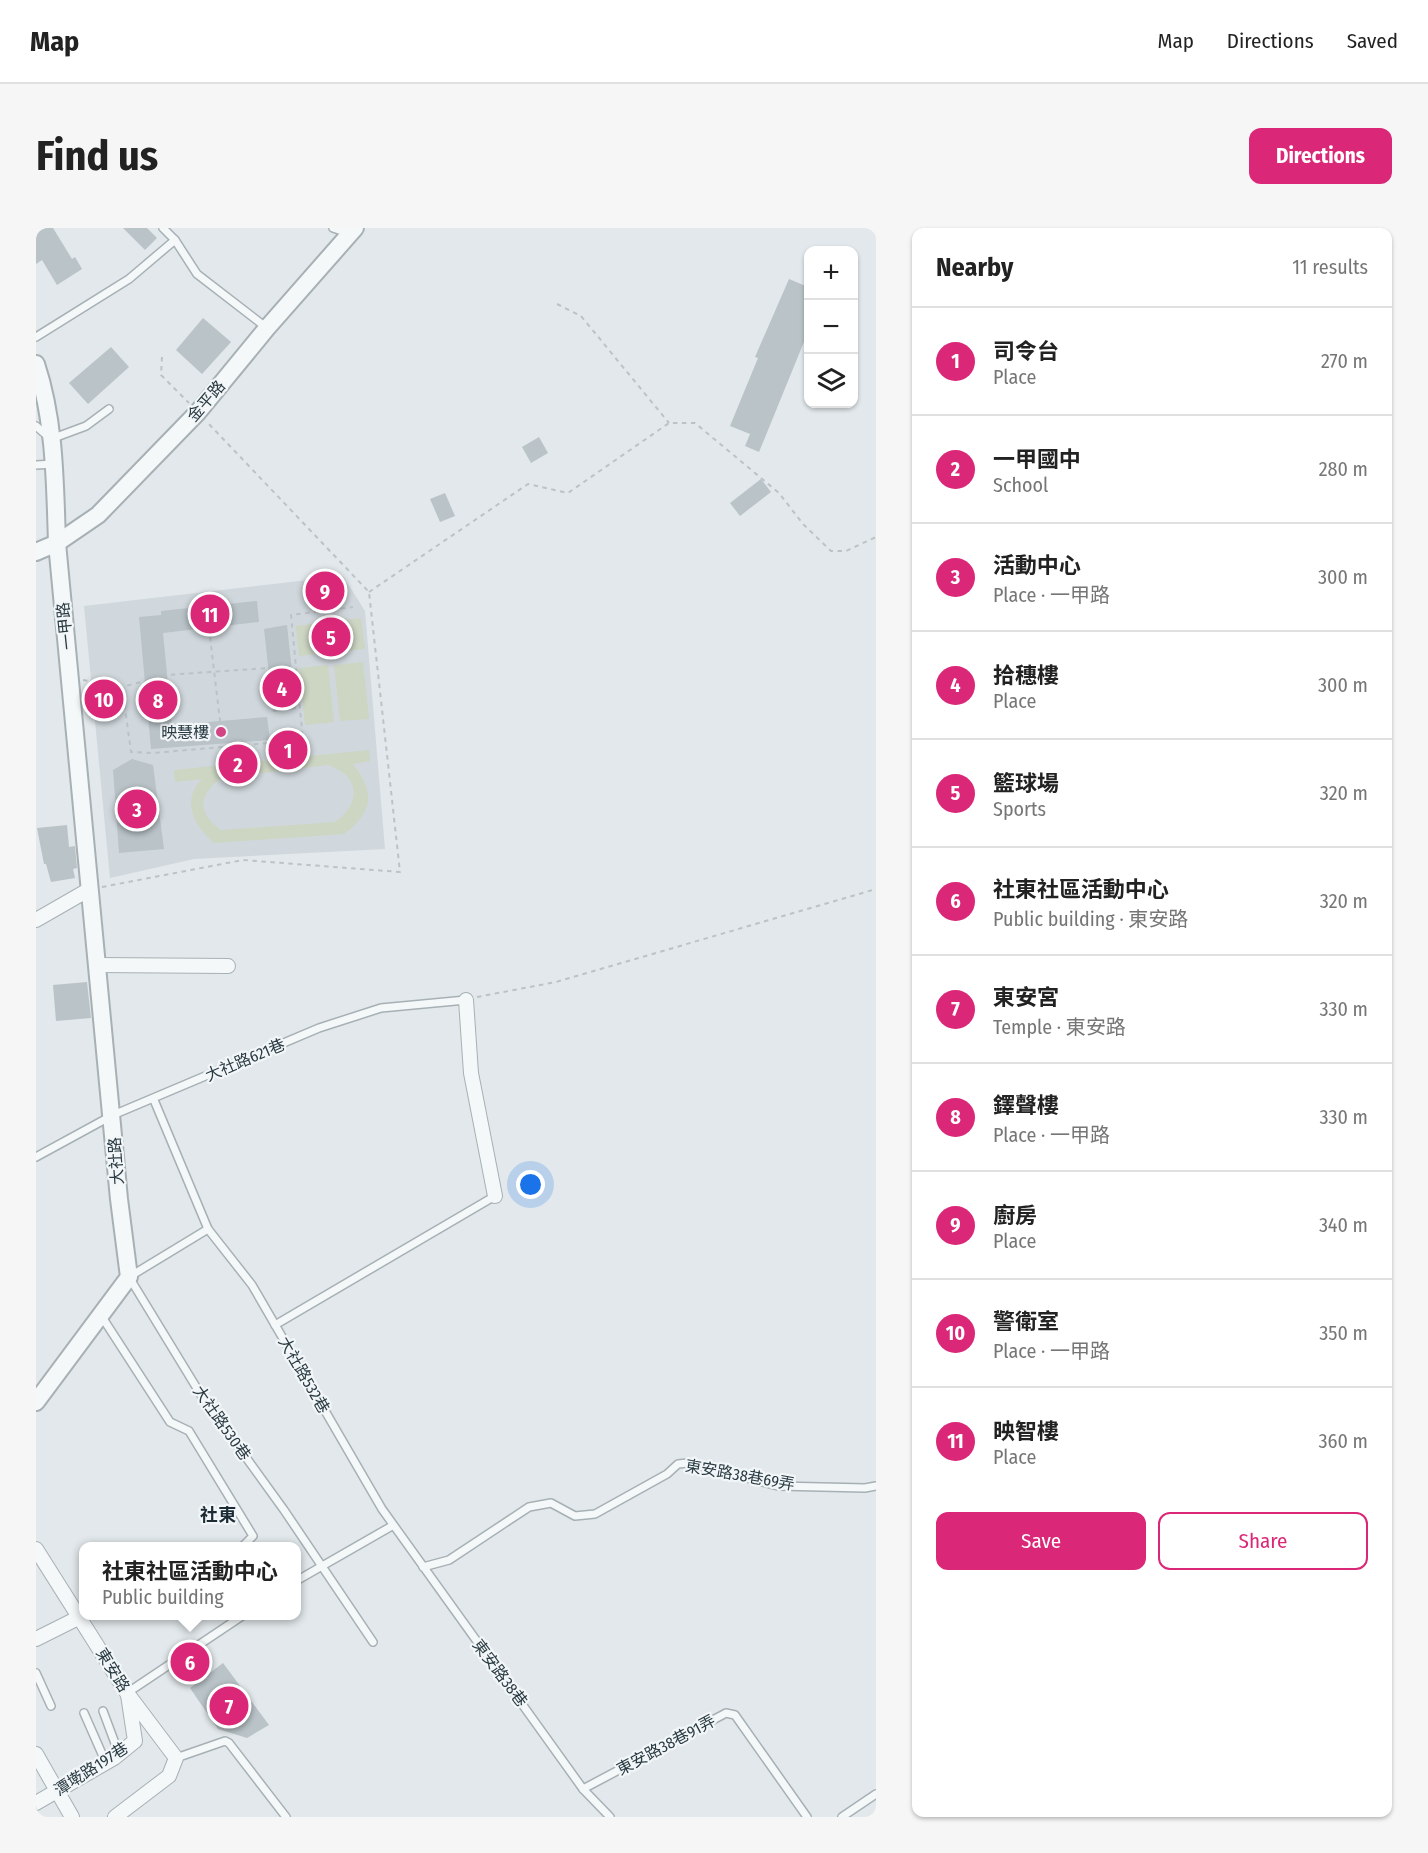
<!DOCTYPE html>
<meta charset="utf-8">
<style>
body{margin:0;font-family:"Fira Sans Condensed","Noto Sans TC",sans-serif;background:#f6f6f6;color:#222}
.controls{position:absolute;right:18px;top:18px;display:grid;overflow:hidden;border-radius:12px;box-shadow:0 2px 4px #0004}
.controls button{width:54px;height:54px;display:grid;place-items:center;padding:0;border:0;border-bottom:2px solid #e0e0e0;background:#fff;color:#222;font:30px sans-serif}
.you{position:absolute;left:495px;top:957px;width:21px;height:21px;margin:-15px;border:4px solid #fff;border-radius:50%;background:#1a73e8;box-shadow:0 0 0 9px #1a73e833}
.badge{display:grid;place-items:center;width:39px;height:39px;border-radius:50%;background:#db2777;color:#fff;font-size:20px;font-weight:700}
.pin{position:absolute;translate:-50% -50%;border:3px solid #fff;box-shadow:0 2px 6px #0006}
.popup{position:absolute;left:43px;top:1314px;width:222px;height:78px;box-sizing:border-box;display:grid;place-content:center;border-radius:12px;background:#fff;filter:drop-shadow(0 2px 4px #0005);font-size:20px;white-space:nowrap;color:#767676}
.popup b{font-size:22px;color:#222}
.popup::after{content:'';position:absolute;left:50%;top:100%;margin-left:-12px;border:12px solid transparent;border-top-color:#fff}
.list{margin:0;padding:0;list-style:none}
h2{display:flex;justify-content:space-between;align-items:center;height:78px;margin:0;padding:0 24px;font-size:26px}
h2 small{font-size:20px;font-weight:400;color:#767676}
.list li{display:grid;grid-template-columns:39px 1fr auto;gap:18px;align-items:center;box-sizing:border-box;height:108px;padding:0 24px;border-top:2px solid #e0e0e0}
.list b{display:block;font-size:22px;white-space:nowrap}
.list p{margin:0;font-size:20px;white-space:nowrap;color:#767676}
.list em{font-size:20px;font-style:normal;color:#767676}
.actions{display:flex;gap:12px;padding:18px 24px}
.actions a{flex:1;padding:14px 0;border:2px solid #db2777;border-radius:12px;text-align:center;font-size:21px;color:#db2777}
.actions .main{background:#db2777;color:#fff}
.icon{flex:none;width:33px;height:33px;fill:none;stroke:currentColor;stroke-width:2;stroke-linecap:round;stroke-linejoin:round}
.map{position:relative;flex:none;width:840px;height:1589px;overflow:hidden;border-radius:12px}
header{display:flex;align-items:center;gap:36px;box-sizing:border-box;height:84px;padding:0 30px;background:#fff;border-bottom:2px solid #e0e0e0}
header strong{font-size:28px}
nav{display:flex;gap:33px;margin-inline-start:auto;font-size:21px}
.intro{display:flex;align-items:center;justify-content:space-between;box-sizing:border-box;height:144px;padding:0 36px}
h1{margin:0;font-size:42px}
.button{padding:15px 27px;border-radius:12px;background:#db2777;color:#fff;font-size:21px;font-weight:700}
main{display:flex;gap:36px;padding:0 36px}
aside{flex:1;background:#fff;border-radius:12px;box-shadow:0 2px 4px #0004}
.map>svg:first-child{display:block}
.built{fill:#d0d8dd}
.green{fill:#cdd5c3;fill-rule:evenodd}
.building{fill:#b9c3c8}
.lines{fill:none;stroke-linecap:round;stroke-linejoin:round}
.service-casing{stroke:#a7b1b5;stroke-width:10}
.minor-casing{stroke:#a7b1b5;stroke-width:16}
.tertiary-casing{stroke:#a7b1b5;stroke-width:20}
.path{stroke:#bcc3c6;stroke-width:2;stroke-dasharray:4.5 4.5;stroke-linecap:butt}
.service{stroke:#f5f8f9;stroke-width:7}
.minor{stroke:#f5f8f9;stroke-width:14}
.tertiary{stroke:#f5f8f9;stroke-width:16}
.poi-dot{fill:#d24585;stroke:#f2f6f8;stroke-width:2}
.labels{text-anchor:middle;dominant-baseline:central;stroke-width:4.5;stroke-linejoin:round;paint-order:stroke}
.street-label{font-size:16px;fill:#2a3b43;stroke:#f2f6f8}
.poi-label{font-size:16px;fill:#2a3b43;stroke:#f2f6f8;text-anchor:end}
.neighbourhood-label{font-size:18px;font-weight:bold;fill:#1c2b34;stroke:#f2f6f8}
</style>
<header>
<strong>Map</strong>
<nav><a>Map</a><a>Directions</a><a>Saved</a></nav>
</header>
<div class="intro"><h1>Find us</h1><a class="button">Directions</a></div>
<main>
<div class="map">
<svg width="840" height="1589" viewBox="0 0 840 1589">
<rect width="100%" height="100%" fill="#e2e8eb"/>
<!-- built -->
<path class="built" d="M307 348 329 383 349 621 158 631 74 650 48 378Z"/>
<!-- green -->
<g class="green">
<path d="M325 390 329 421 263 428 260 398Z"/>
<path d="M327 434 333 491 304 493 298 437Z"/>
<path d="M292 437 298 494 269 497 263 440Z"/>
<path d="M333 522 334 533 317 536C339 564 338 583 308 606L178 615C159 598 144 573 166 551L139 554 138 542ZM292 537C325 548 325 576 299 594L185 602C161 584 162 568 185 550Z"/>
</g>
<!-- building -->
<g class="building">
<path d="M0 0H17L36 31 39 29 46 41 21 57 6 32 0 36Z"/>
<path d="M87 0H111L121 10 109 22Z"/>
<path d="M753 51 772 59V104L723 224 709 218 714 206 694 198 722 130 719 129Z"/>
<path d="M167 90 195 114 166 146 140 122Z"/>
<path d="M75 119 93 139 52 176 33 155Z"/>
<path d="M503 209 512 225 495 235 486 219Z"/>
<path d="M725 251 735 264 704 288 694 275Z"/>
<path d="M409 265 419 288 404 294 394 271Z"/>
<path d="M307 350 311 369 270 376 267 356Z"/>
<path d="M221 373 223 394 127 405 136 497 231 489 234 512 115 521 103 389 125 387V383Z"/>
<path d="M251 397 260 481 237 484 228 401Z"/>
<path d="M74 460 77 480 62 482 59 461Z"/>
<path d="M262 516 263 526 243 528 242 518Z"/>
<path d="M96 531 117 537 128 621 83 625 77 542Z"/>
<path d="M31 597 33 619 39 618 41 640 37 641 39 650 15 654 10 636H8L1 600Z"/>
<path d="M51 754 55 790 20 793 17 757Z"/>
<path d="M187 1435 233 1497 211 1510 182 1501 154 1460Z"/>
</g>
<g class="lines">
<!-- service casing -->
<g class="service-casing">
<g id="service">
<path d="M127 0 139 12 161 46 231 100"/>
<path d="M297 0 312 5"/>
<path d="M0 109 93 51 139 12"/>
<path d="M0 198 15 211 50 198 73 181"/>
<path d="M0 237 18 236"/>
<path d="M118 872 172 1001 216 1057 346 1281 547 1561 574 1589"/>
<path d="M0 929 77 887 283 800 345 780 430 772"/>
<path d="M172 1001 93 1049 165 1167 248 1282 337 1414"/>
<path d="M66 1089 134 1194 153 1203 217 1308 207 1318"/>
<path d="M239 1097 459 968"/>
<path d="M387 1339 413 1332 493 1279 515 1275 539 1288 559 1286 631 1246 642 1236 652 1235 742 1258 829 1260 840 1258"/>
<path d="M260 1353 356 1298"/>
<path d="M0 1445 15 1478"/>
<path d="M91 1465 206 1388"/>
<path d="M67 1483 83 1526"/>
<path d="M48 1485 70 1535"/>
<path d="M140 1530 189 1513 193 1515 250 1589"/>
<path d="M547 1561 690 1485 699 1487 771 1589"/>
<path d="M806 1589 840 1566"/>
</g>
</g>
<!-- minor casing -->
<g class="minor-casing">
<g id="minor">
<path d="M0 692 54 661"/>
<path d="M62 737 192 738"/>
<path d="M430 772 435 845 459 968"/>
<path d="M0 1321 91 1465 140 1530 133 1548 79 1589"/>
<path d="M0 1411 44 1389"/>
<path d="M0 1526 36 1589"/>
<path d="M0 1575 78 1530 99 1513 92 1467"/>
</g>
</g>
<!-- tertiary casing -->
<g class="tertiary-casing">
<g id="tertiary">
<path d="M0 136C19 193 19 255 21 315L83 971 93 1049 0 1174"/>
<path d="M0 324 21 315 62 287 162 184 231 100 319 0"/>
</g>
</g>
<!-- path -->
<g class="path">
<path d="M521 76 545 88 633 195"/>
<path d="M126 129 125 147 153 175"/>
<path d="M333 364 492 256 532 265 633 195H659L743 265 767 296 795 323H810L840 309"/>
<path d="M173 400 184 493"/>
<path d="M47 452 86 459 131 447 232 440"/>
<path d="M86 459 95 524 117 525 267 512 255 387 317 379"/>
<path d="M66 659 207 632 364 644 333 364 171 194"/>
<path d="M441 769 520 754 840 661"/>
</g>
<!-- service -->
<use href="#service" class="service"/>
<!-- minor -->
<use href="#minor" class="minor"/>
<!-- tertiary -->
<use href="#tertiary" class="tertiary"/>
</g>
<!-- markers -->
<circle class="poi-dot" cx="185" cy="504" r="6"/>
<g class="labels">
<!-- street labels -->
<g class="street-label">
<text transform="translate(170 173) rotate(-49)">金平路</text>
<text transform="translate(29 398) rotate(-96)">一甲路</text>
<text transform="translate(209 832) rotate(-23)">大社路621巷</text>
<text transform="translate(80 933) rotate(-94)">大社路</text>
<text transform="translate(268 1147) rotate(60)">大社路532巷</text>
<text transform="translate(186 1195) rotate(55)">大社路530巷</text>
<text transform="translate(704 1247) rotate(10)">東安路38巷69弄</text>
<text transform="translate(77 1442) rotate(58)">東安路</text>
<text transform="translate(464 1445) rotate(53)">東安路38巷</text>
<text transform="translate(630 1517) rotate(-28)">東安路38巷91弄</text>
<text transform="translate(55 1541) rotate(-33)">潭墘路197巷</text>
</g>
<!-- poi labels -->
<g class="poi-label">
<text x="173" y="504">映慧樓</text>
</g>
<!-- neighbourhood labels -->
<g class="neighbourhood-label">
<text x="182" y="1287">社東</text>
</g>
</g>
</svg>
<div class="controls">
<button>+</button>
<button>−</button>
<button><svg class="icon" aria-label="layers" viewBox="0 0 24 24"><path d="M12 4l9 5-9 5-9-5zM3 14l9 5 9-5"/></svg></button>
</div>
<div class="you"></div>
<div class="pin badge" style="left:252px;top:522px">1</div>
<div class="pin badge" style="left:202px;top:536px">2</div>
<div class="pin badge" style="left:101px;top:581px">3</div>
<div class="pin badge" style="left:246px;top:460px">4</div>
<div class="pin badge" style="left:295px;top:409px">5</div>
<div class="pin badge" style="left:154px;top:1434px">6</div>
<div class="popup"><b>社東社區活動中心</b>Public building</div>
<div class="pin badge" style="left:193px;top:1478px">7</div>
<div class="pin badge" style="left:122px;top:472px">8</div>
<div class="pin badge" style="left:289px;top:363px">9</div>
<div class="pin badge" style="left:68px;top:471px">10</div>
<div class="pin badge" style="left:174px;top:386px">11</div>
</div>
<aside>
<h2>Nearby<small>11 results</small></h2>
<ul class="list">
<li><span class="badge">1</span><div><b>司令台</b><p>Place</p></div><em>270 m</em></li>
<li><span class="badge">2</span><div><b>一甲國中</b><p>School</p></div><em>280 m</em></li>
<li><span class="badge">3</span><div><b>活動中心</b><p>Place · 一甲路</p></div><em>300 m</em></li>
<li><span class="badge">4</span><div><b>拾穗樓</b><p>Place</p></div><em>300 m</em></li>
<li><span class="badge">5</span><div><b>籃球場</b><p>Sports</p></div><em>320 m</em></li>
<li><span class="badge">6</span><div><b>社東社區活動中心</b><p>Public building · 東安路</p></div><em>320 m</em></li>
<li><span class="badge">7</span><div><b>東安宮</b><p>Temple · 東安路</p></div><em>330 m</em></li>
<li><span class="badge">8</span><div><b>鐸聲樓</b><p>Place · 一甲路</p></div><em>330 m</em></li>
<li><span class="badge">9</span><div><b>廚房</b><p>Place</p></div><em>340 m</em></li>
<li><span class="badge">10</span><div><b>警衛室</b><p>Place · 一甲路</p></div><em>350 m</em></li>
<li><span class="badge">11</span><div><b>映智樓</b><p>Place</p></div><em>360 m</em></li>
</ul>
<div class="actions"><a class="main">Save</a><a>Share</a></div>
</aside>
</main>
